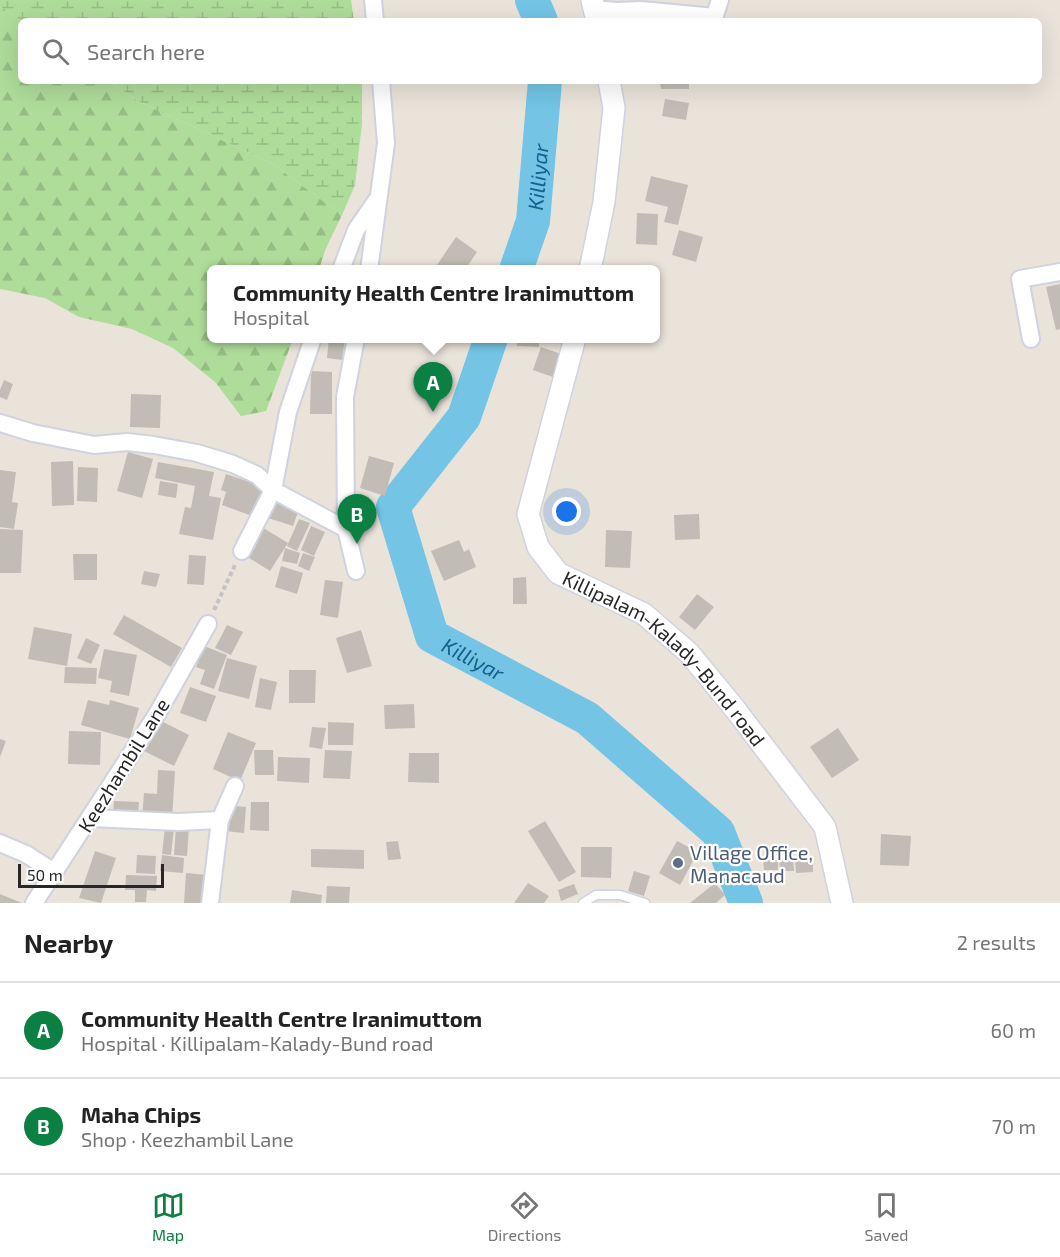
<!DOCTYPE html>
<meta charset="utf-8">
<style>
body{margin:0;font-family:"Exo 2",sans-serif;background:#f6f6f6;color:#222}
.scale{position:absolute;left:18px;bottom:15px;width:146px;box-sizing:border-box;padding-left:6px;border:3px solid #272727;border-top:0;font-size:16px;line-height:21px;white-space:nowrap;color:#272727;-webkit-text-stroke:4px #fff;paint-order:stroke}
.you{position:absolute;left:567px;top:512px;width:21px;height:21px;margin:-15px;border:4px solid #fff;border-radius:50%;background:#1a73e8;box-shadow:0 0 0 9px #1a73e833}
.badge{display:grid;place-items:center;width:39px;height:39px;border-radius:50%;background:#0b8043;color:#fff;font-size:20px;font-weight:700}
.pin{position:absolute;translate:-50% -50px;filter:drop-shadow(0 2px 3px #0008)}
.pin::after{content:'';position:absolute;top:32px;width:21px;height:18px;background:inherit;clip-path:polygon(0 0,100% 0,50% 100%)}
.popup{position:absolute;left:207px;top:265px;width:453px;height:78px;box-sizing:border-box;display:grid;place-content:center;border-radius:9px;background:#fff;filter:drop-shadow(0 2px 4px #0005);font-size:20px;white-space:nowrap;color:#767676}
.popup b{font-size:22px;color:#222}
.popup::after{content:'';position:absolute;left:50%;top:100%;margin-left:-12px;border:12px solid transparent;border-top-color:#fff}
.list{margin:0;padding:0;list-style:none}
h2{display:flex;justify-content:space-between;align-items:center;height:78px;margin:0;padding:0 24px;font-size:26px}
h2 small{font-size:20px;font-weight:400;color:#767676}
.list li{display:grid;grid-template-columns:39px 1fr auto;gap:18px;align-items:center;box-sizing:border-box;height:96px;padding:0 24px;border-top:2px solid #e0e0e0}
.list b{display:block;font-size:22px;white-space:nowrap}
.list p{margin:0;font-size:20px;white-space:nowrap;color:#767676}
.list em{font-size:20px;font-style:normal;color:#767676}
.icon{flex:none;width:33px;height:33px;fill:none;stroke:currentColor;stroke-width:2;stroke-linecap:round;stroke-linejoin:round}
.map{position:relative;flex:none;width:1060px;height:903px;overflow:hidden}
.search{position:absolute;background:#fff;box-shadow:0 6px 24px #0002;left:18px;right:18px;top:18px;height:66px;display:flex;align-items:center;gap:15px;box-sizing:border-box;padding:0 21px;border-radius:9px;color:#767676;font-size:22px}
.sheet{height:270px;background:#fff}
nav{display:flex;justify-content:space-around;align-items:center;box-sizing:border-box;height:84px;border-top:2px solid #e0e0e0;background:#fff;font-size:16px;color:#767676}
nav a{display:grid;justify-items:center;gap:3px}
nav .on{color:#0b8043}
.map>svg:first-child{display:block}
.forest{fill:url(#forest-firs)}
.wetland{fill:url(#wetland-marsh)}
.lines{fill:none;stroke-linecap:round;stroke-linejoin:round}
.river{stroke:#73c4e5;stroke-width:34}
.building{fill:#c1bdb6}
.service-casing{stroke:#cfd2e0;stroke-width:11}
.minor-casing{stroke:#cfd2e0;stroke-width:20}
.tertiary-casing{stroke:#cfd2e0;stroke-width:24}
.path{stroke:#c3c3c3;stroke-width:4;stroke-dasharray:4.5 3;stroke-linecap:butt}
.service{stroke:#fff;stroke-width:8}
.minor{stroke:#fff;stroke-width:16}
.tertiary{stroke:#fff;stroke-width:21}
.service-dot{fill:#5c6f8a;stroke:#fff;stroke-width:2}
.labels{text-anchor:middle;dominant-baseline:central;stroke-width:4.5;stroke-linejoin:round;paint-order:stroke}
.street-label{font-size:20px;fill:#272727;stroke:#fff}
.service-label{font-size:20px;fill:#4e5e75;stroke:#fff;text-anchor:start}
.water-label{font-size:21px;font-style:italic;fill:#16618d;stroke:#fff}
</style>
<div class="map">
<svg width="1060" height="903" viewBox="0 0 1060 903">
<defs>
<pattern id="forest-firs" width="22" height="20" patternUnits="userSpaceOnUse" patternTransform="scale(1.5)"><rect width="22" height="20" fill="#aedc99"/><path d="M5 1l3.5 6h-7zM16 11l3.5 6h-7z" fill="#96bd84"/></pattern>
<pattern id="wetland-marsh" width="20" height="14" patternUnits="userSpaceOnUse" patternTransform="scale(1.5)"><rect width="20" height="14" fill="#aedc99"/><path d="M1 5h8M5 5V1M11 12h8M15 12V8" fill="none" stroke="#96bd84"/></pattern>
</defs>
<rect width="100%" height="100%" fill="#e9e3da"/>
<!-- forest -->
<path class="forest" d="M0 6 22 21 21 81H109L138 101 273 164 342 215 326 248 319 269 211 270V338L293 339 266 411 241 416 215 382 173 348 132 329 79 317 45 298 0 289Z"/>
<!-- wetland -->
<g class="wetland">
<path d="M0 0H351L354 21H22L0 6Z"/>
<path d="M109 81H362V123L355 185 342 215 273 164 138 101Z"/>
</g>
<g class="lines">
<!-- river -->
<g class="river">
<path d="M532 0 541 21"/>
<path id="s1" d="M516 270 533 221 545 81"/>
<path id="s2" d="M491 338 464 417 393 507 432 636 587 718 718 832 746 903"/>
</g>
</g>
<!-- building -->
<g class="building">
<path d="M660 81H689V89H661Z"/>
<path d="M665 99 689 103 686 120 662 116Z"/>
<path d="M651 176 688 185 678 225 664 222 668 207 645 201Z"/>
<path d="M637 213 658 214 657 245 636 244Z"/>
<path d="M679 230 703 237 696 262 672 255Z"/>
<path d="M456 237 477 252 465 270H445L437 265Z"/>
<path d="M1060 284V329L1056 330 1046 287Z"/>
<path d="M329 338H345L342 360 327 358Z"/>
<path d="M517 338H539V347L517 346Z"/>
<path d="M541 347 561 354 553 377 533 370Z"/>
<path d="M311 371 332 372V414H310Z"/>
<path d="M4 380 13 384 7 400 0 397V390Z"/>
<path d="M131 394 161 395 160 428 130 427Z"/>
<path d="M128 452 153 459 142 498 117 491Z"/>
<path d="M369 456 394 463 385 496 360 488Z"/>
<path d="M73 461 74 505 52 506 51 462Z"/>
<path d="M158 462 214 472 209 496 221 498 213 540 179 534 185 507 191 508 195 486 155 478Z"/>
<path d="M78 467 98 468 97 502 77 501Z"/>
<path d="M0 470 16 472 12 502 18 503 14 529 0 527Z"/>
<path d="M226 474 268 488 264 500 258 497 252 516 222 505 226 492 221 490Z"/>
<path d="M160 481 178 484 176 498 158 495Z"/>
<path d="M271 500 299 509 293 526 265 517Z"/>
<path d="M699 514 700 539 675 540 674 515Z"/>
<path d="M299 519 310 523 297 551 287 546Z"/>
<path d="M260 526 288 543 270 571 249 558 256 546 249 542Z"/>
<path d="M311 526 325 532 314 556 301 550Z"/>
<path d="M0 529 23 530 21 573H0Z"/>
<path d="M606 530 632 531 630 568 605 567Z"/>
<path d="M459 540 464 552 469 549 476 567 444 581 431 551Z"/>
<path d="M285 548 300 553 297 564 282 561Z"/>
<path d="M303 553 315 557 309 571 298 566Z"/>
<path d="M73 554H97V580H74Z"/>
<path d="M189 555 206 556 204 585 187 584Z"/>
<path d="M281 566 303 573 297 594 275 587Z"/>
<path d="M144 571 160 574 156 587 141 584Z"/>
<path d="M526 577 527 604H513V578Z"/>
<path d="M325 580 343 582 338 618 320 615Z"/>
<path d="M697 594 714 607 695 630 679 617Z"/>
<path d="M124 615 182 648 171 667 113 634Z"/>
<path d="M227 625 243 632 231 655 215 648Z"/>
<path d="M34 627 72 634 67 666 28 659Z"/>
<path d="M361 630 372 666 347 673 336 638Z"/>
<path d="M86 638 100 645 91 664 77 658Z"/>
<path d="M204 646 227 655 214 689 200 684 205 670 196 667Z"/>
<path d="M104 649 137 655 129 696 110 692 112 681 98 678Z"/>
<path d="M227 658 257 666 249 699 218 691Z"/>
<path d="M65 667 97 668 96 684 64 683Z"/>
<path d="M289 670H316L315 703H289Z"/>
<path d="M260 678 277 682 271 710 255 707Z"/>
<path d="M190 687 216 696 206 722 180 713Z"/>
<path d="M88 700 109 705 110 700 139 708 130 739 81 725Z"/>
<path d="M414 704 415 728 385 729 384 705Z"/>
<path d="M159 720 189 735 174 766 144 751Z"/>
<path d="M328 722 354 723 353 745H328Z"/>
<path d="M312 727 326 728 322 749 309 747Z"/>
<path d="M838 728 859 760 832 778 810 747Z"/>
<path d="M69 731 101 732 100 765 68 764Z"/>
<path d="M228 732 256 743 240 781 213 769Z"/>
<path d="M0 739 6 741 0 757Z"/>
<path d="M254 750H273L274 775H255Z"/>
<path d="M325 750 352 751 350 779 323 778Z"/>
<path d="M409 753H439V783L408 782Z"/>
<path d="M278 757 310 758 309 783 277 781Z"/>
<path d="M158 770 175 771 172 820 142 819 144 793 157 794Z"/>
<path d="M114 801 139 802 138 814 113 813Z"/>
<path d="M251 802H269V831L250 830Z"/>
<path d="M228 805 246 807 244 833 225 831Z"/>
<path d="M545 821 576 872 559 882 528 831Z"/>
<path d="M176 826 189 827 187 856 174 855Z"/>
<path d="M165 827 174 828 171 855 162 854Z"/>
<path d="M881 834 911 836 909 866 880 865Z"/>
<path d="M398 841 401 859 388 860 386 842Z"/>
<path d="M677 841 698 852 680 885 659 873Z"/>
<path d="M581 847H612L611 878 581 877Z"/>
<path d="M311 849 364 850V869L311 867Z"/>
<path d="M95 851 116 858 101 903 79 898Z"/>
<path d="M137 855 156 856 155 874 136 873Z"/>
<path d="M162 855 184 858 183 873 160 871Z"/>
<path d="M793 857 794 871H780L779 858Z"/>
<path d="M813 857V872L796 873 795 858Z"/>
<path d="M763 860H778V870H764Z"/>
<path d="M634 871 650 876 644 896 628 891Z"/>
<path d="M186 873 208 875 205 903H184Z"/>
<path d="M126 875 157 876 156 891 147 890 146 902H135V890H125Z"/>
<path d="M528 883 549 896 544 903H514Z"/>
<path d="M715 883 725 895 716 903H690Z"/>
<path d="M574 884 578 894 561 901 558 890Z"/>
<path d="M327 886 350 887 349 903H326Z"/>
<path d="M292 890 322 895 321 903H290Z"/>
<path d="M0 894 22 903H0Z"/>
</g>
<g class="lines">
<!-- service casing -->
<g class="service-casing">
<path id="service" d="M583 903 596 895H620L645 903"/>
</g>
<!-- minor casing -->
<g class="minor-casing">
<g id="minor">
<path d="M373 0 375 21"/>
<path d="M594 9 616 11 641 10 715 17"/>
<path d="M713 21 720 0"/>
<path d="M341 270 356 230 376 201"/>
<path d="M369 270 386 143 381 81"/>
<path d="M356 338 345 397 346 529 356 571"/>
<path d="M1031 339 1020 279 1060 272"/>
<path d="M0 423 33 433 94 445 127 442 154 445 197 453 233 464 257 475 273 490 346 529"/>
<path d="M242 551 273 490 288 412 313 338"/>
<path d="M90 818 178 822 220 820"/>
<path d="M0 843 26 854 54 872"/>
<path d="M34 903 157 714 208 624"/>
<path d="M210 903 220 820 235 786"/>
</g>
</g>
<!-- tertiary casing -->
<g class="tertiary-casing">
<g id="tertiary">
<path d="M592 0 597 21"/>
<path d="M590 270 604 202 614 108 609 81"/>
<path id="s3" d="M575 338 528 514 538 547 558 573 644 614 689 653 735 709 825 827 842 903"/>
</g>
</g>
<!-- path -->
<path class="path" d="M214 610 235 565"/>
<!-- service -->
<use href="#service" class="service"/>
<!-- minor -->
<use href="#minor" class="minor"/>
<!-- tertiary -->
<use href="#tertiary" class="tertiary"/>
</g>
<!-- markers -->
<circle class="service-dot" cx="678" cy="863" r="6"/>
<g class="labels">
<!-- street labels -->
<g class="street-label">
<text stroke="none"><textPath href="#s3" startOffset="388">Killipalam-Kalady-Bund road</textPath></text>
<text transform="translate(123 765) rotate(-58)">Keezhambil Lane</text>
</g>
<!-- service labels -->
<g class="service-label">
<text x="690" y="852">Village Office,<tspan x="690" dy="23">Manacaud</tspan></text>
</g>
<!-- water labels -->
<g class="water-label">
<text stroke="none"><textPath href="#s1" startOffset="96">Killiyar</textPath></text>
<text stroke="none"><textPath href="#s2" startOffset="380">Killiyar</textPath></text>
</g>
</g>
</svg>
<div class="scale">50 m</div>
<div class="you"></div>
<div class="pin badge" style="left:433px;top:412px">A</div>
<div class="popup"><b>Community Health Centre Iranimuttom</b>Hospital</div>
<div class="pin badge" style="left:357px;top:544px">B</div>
<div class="search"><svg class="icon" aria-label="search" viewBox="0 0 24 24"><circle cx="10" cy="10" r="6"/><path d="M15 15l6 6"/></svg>Search here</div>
</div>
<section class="sheet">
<h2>Nearby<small>2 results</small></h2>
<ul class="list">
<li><span class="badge">A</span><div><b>Community Health Centre Iranimuttom</b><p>Hospital · Killipalam-Kalady-Bund road</p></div><em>60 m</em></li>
<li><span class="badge">B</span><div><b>Maha Chips</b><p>Shop · Keezhambil Lane</p></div><em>70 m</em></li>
</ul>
</section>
<nav>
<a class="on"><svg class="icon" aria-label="map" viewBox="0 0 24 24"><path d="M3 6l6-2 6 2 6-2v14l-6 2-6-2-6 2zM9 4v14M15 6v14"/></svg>Map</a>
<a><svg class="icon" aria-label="directions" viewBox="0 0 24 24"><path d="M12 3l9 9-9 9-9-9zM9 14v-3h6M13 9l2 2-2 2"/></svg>Directions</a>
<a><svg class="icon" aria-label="saved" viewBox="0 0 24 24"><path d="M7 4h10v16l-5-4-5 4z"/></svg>Saved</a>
</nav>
